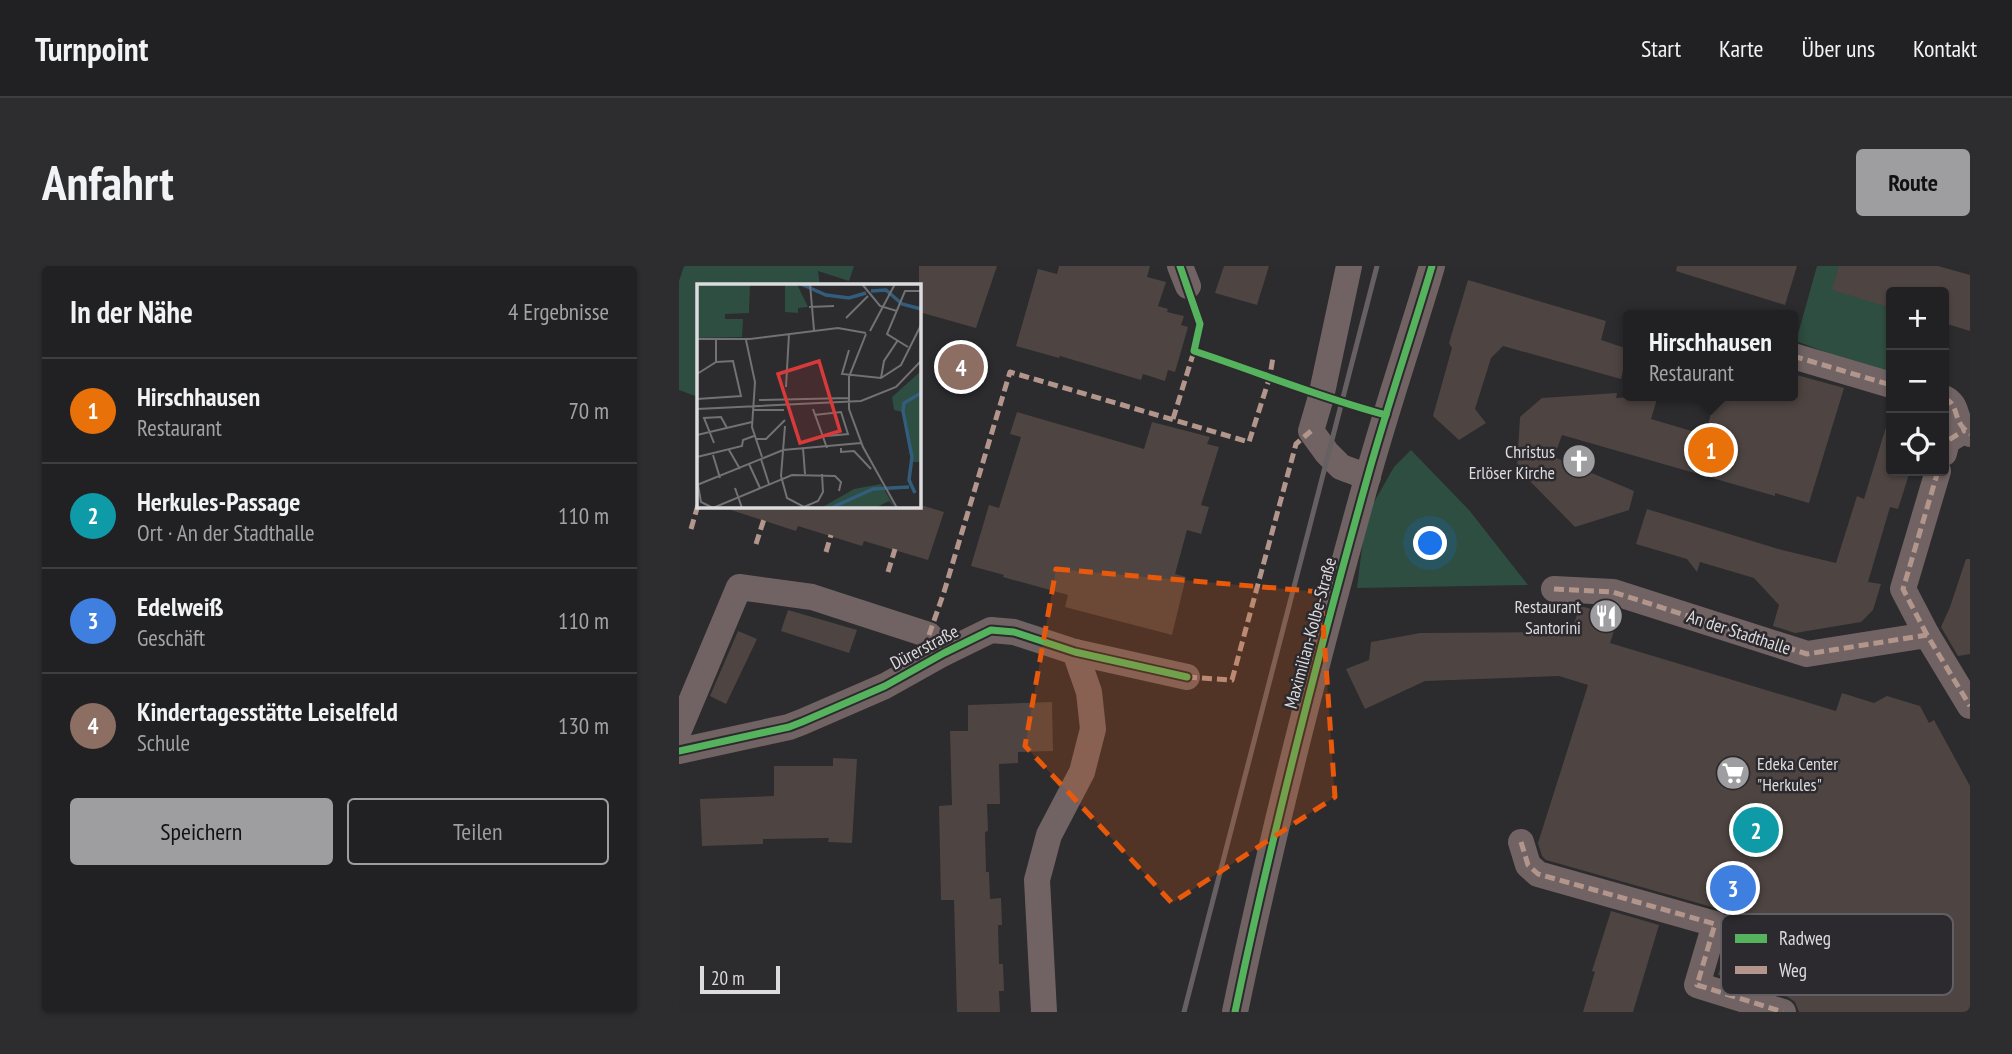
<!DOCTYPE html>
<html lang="de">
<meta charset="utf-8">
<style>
body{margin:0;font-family:"PT Sans Narrow",sans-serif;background:#2d2d2f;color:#f1f3f6}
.controls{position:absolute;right:21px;top:21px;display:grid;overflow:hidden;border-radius:7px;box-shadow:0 2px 5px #0004}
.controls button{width:63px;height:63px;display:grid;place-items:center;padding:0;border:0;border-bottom:2px solid #3e3e40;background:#212022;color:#f1f3f6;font:35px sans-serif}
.scale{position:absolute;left:21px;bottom:18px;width:80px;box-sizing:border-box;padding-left:7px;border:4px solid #dcdbdd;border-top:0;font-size:19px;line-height:24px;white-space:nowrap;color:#dcdbdd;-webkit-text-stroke:5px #2c2a2e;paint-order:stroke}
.you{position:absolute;left:752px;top:278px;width:24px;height:24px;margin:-18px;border:5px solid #fff;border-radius:50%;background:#1a73e8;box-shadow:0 0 0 10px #1a73e833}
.badge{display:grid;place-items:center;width:46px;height:46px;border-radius:50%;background:#9e9d9f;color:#fff;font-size:23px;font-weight:700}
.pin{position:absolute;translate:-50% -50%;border:4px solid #fff;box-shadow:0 2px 7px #0006}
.popup{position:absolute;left:944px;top:44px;width:175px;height:91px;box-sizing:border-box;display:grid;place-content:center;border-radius:7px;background:#212022;filter:drop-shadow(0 2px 5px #0005);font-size:23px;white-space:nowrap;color:#a2a3a5}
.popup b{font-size:26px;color:#f1f3f6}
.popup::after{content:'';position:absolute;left:50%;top:100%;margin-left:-14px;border:14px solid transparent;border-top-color:#212022}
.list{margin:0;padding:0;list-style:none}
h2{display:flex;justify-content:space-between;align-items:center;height:91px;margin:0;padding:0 28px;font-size:30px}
h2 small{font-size:23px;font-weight:400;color:#a2a3a5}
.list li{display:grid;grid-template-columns:46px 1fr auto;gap:21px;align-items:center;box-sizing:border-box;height:105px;padding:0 28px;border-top:2px solid #3e3e40}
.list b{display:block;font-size:26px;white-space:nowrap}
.list p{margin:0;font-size:23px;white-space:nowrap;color:#a2a3a5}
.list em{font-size:23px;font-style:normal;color:#a2a3a5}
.actions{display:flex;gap:14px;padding:21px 28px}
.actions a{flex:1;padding:16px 0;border:2px solid #9e9d9f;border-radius:7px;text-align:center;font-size:24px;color:#9e9d9f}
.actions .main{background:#9e9d9f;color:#111}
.icon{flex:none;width:38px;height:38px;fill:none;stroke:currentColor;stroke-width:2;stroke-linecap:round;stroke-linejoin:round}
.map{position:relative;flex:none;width:1291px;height:746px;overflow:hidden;border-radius:7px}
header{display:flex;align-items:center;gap:42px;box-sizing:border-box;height:98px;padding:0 35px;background:#212022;border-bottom:2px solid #3e3e40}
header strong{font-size:33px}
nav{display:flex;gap:38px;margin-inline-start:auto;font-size:24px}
.intro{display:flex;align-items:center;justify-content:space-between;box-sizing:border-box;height:168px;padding:0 42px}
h1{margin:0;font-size:49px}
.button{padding:18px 32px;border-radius:7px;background:#9e9d9f;color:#111;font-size:24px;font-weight:700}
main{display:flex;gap:42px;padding:0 42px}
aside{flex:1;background:#212022;border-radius:7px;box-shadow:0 2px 5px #0004}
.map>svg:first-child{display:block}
.green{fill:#2d4e40}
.building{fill:#4e4542}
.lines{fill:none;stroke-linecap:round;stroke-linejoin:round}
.minor{stroke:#716364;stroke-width:26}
.rail{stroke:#676062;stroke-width:5}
.quiet{stroke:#b2968c;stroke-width:5;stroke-dasharray:10 5;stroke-linecap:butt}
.cycleway-casing{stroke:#2c2a2e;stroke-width:11}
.cycleway{stroke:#56b35d;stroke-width:7}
.marked{fill:#e8590c;fill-opacity:0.2;stroke:#e8590c;stroke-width:5;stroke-dasharray:14 9;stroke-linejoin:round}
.labels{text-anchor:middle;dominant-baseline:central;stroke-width:5;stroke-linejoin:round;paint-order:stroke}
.poi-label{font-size:18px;fill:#dcdbdd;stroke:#2c2a2e;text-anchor:end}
.street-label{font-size:18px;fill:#dcdbdd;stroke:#2c2a2e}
.inset-river{fill:none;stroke:#325d7c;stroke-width:3.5}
.inset-road{fill:none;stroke:#727173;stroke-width:2}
.view{fill:#d73a3a;fill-opacity:0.15;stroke:#d73a3a;stroke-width:3.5}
.inset-edge{fill:none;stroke:#dcdbdd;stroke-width:3.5}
.key{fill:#2c2a2e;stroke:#615f63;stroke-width:2}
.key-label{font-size:19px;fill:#dcdbdd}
</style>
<header>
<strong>Turnpoint</strong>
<nav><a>Start</a><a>Karte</a><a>Über uns</a><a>Kontakt</a></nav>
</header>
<div class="intro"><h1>Anfahrt</h1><a class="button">Route</a></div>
<main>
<aside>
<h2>In der Nähe<small>4 Ergebnisse</small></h2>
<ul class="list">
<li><span class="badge" style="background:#e8710a">1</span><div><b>Hirschhausen</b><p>Restaurant</p></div><em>70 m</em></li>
<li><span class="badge" style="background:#0f9aa8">2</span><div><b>Herkules-Passage</b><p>Ort · An der Stadthalle</p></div><em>110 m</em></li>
<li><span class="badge" style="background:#3f7fe0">3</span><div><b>Edelweiß</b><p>Geschäft</p></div><em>110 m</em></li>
<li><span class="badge" style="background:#8d6e63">4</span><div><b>Kindertagesstätte Leiselfeld</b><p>Schule</p></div><em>130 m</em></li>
</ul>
<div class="actions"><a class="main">Speichern</a><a>Teilen</a></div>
</aside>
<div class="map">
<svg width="1291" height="746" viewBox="0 0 1291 746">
<rect width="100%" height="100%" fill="#2c2b2d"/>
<!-- green -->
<g class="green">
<path d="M5 0H175L170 15 139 5 141 19H19V131L0 124V15Z"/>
<path d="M1138 0H1221L1233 26H1212V111L1117 75Z"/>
<path d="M732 184 790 244 849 319 678 322 687 250 715 201Z"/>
</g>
<!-- building -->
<g class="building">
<path d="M240 0H318L297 62 240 46Z"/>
<path d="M380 0H471L468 11 487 16 479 40 489 43 488 46 505 50 502 59 509 61 496 106 489 104 486 115 464 108 462 114 381 90 380 92 337 80 359 3 378 8Z"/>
<path d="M545 0H590L578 39 536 27Z"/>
<path d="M998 0H1118L1106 39 997 5Z"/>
<path d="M1160 0H1259L1291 9V65L1265 57V26H1212V42L1153 24Z"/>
<path d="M789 14 927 55 922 74 949 83 942 113 824 80 812 92 796 143 807 157 780 174 754 150 773 82 770 77Z"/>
<path d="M1114 108 1165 122 1130 237 1096 227V230L883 169 875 191 955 225 950 244 896 261 838 202 841 151 863 132 938 127 937 132 979 130 972 153 1026 169 1037 130H1114Z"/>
<path d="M338 146 465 183 473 156 531 171 528 178 540 181 522 239 530 241 522 268 508 264 496 308 507 311 493 369 386 341 389 329 324 311 325 309 292 300 310 239 320 242 342 171 331 168Z"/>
<path d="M1207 161 1212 162V205H1231L1219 243 1211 241 1189 316 1202 318 1194 344 1182 356 1116 367 1094 360 1100 339 1075 312 1021 296 1018 306 1008 293 957 278 968 243 1103 284 1157 297 1178 230 1185 233Z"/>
<path d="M53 240H245L265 246 249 294 185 275 183 280 119 260 117 265 52 244Z"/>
<path d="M1287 293H1291V388L1279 390 1262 361 1271 341Z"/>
<path d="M901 340 940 350 931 377 1157 445 1163 427 1195 437 1208 430 1241 440 1250 457 1255 454 1291 520V746H1120L1116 736 1109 731 1039 709 1049 679 1047 676 1051 662V654L1047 647 1040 643 867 594 863 590 859 577 909 419 880 410 746 415 686 443 667 403 690 394 692 376 741 367 892 366Z"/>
<path d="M109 344 178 364 170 387 102 365Z"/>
<path d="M59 365 78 373 47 438 31 430Z"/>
<path d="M373 436 374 485 339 486V497L320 498 321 538H308L309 565 306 566 307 606H310L311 633 322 632 323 659H319L320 698H324L325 725H320L321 746H278L275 634H262L260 540 273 539 271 465H289V439Z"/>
<path d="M154 492 178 493 173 577 149 576 150 572 84 573V578L23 580 21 533 95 530V500H154Z"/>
<path d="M932 645 980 659 954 746H904L916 706 913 705Z"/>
</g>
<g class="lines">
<!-- minor -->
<g class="minor">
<path d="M501 0 509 20"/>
<path d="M670 0 642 131 632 165 648 187 662 201 689 211"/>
<path d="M1114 90 1212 119"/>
<path d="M1265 132C1278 138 1275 148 1282 159 1284 162 1288 166 1291 168"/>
<path d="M1265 187 1268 175 1286 164"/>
<path d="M875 323 934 326 1128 388 1248 369 1291 440"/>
<path d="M1248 369 1224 323 1259 205"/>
<path d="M0 464 60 321 133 331 250 369 265 387"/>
<path d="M0 485 110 461 123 456 206 420 265 387 312 364 335 366 396 386 508 411"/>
<path d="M842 576 849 599 859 608 1036 658 1018 719 1104 746"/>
<path d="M365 746 358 614 370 569 403 506 414 463 410 426 396 386"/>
<path d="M556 746C593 567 639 389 688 213 708 141 732 71 753 0"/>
</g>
<!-- rail -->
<path class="rail" d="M505 746 698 0"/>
<!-- quiet -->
<g class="quiet">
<path d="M1114 90 1212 119"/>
<path d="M1265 132C1278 138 1275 148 1282 159 1284 162 1288 166 1291 168"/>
<path d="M494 153 515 85"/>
<path d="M1265 187 1268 175 1286 164"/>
<path d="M12 263 19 239"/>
<path d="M77 278 85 253"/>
<path d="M147 286 152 269"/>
<path d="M209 306 216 283"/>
<path d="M875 323 934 326 1128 388 1248 369 1291 440"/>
<path d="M250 369 265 326 331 106 570 176 591 110 594 91"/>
<path d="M1248 369 1224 323 1259 205"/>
<path d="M508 411 553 414 617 178 632 165"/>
<path d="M842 576 849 599 859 608 1036 658 1018 719 1104 746"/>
</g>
<!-- cycleway casing -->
<g class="cycleway-casing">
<g id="cycleway">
<path d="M501 0 521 58 515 85C579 106 642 132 707 149"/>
<path d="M0 485 110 461 123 456 206 420 265 387 312 364 335 366 396 386 508 411"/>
<path d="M556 746C593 567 639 389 688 213 708 141 732 71 753 0"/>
</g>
</g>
<!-- cycleway -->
<use href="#cycleway" class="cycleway"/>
</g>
<!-- marked area -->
<path class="marked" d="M377 303 642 326 656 531 493 637 346 480Z"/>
<!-- icons -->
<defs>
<g id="church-disc" transform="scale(1.75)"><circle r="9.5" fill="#9e9d9f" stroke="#2c2a2e"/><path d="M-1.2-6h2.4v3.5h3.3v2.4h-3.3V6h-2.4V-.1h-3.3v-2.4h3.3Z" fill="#fff"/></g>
<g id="restaurant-disc" transform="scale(1.75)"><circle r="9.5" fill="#9e9d9f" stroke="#2c2a2e"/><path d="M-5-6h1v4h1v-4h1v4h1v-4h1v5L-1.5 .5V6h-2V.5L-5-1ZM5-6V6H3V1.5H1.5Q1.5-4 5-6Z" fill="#fff"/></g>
<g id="supermarket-disc" transform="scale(1.75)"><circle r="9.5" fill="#9e9d9f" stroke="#2c2a2e"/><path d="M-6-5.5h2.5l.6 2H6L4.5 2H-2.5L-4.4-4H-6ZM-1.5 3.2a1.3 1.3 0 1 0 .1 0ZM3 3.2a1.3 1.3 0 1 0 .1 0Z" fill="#fff"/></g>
</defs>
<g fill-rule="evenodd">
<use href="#church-disc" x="900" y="195"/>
<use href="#restaurant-disc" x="927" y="350"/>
<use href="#supermarket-disc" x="1054" y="507"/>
</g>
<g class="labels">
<!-- poi labels -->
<g class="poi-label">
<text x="876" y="185">Christus<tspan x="876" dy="21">Erlöser Kirche</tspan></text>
<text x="902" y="340">Restaurant<tspan x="902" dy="21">Santorini</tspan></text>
<text x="1078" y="497" text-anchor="start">Edeka Center<tspan x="1078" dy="21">"Herkules"</tspan></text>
</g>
<!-- street labels -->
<g class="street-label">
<text transform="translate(1060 366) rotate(18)">An der Stadthalle</text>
<text transform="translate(631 367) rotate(-75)">Maximilian-Kolbe-Straße</text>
<text transform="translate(245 381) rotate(-28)">Dürerstraße</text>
</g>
</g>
<!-- overview -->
<g transform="translate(18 18)">
<rect width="224" height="224" fill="#2c2b2d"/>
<path d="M0 0H53L52 29 28 30V35H46L45 53 0 54ZM88 0H100L111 23 101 24V29L88 28ZM224 87V178H214L206 128 197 126 195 113ZM184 200 198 224 192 217 178 224H124L157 205Z" fill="#2d4e40"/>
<path class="inset-river" d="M104 0 129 11 152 14 169 9M174 7 189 6 205 20 224 25M218 209 212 196 215 173 206 127 207 119 224 109M134 224 176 205 212 203"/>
<path class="inset-road" d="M113 0 117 46M165 0 183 22 200 27M112 23 137 22M149 34 171 12M173 47 198 0M169 50 152 93V125L166 163 200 224M0 55H53L141 44 169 49M49 56 58 98 55 143 65 173M211 63 190 50 208 7H224M152 66 145 90 184 94 204 81 224 41M0 90 19 78V56M184 94 187 77 201 56M89 103 92 50M0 115 44 112 36 77 19 78M62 116 152 114M0 125 164 117 199 103 224 77M116 125 130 164M56 126H87M117 131 144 128 151 150 130 152M88 142 84 192 90 214 107 223 121 217 126 208 125 190M0 151 55 138M58 155H69L88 136M17 159 7 134 24 133 30 144M106 164 108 190M144 164V168L157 167 174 185M32 166 43 185M16 171 23 194M0 173 45 162 46 156 57 152M64 175 72 200M52 180 63 204M0 201 86 166 164 159M1 201 4 218 16 224 95 191 138 192 144 198 142 207M38 204 45 224"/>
<path class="view" d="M122 77 143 147 103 159 81 90Z"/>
<rect width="224" height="224" class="inset-edge"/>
</g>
<!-- legend -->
<rect x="1042" y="648" width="232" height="81" rx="10" class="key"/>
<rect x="1056" y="668" width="32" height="9" fill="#56b35d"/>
<rect x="1056" y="700" width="32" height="8" fill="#b2968c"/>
<g class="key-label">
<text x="1100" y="679">Radweg</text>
<text x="1100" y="711">Weg</text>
</g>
</svg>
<div class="controls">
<button>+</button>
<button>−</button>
<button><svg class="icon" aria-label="locate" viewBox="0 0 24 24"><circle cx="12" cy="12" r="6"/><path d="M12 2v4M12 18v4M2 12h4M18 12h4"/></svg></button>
</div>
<div class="scale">20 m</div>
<div class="you"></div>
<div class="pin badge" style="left:1032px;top:184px;background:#e8710a">1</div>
<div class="popup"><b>Hirschhausen</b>Restaurant</div>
<div class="pin badge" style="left:1077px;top:564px;background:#0f9aa8">2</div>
<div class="pin badge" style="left:1054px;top:622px;background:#3f7fe0">3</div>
<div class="pin badge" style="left:282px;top:101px;background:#8d6e63">4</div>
</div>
</main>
